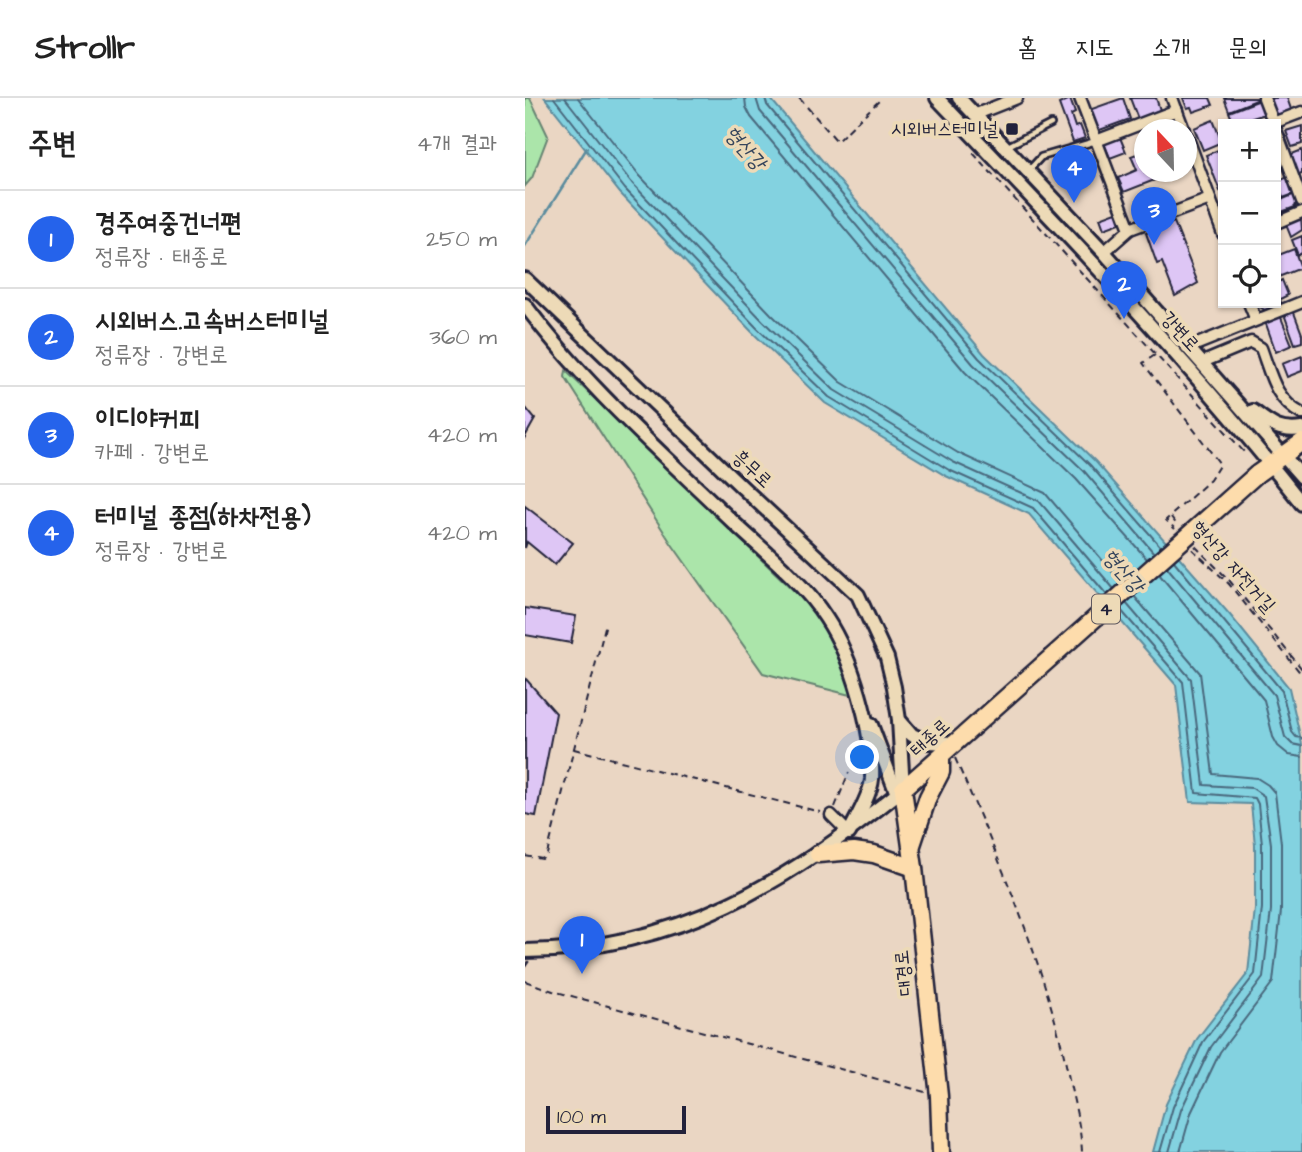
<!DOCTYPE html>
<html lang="ko">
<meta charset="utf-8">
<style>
body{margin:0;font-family:"Architects Daughter","Poor Story",sans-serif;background:#f2f2f2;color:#222}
.controls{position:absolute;right:21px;top:21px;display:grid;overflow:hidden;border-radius:0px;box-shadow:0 2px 5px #0004}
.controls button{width:63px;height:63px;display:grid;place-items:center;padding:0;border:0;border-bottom:2px solid #e0e0e0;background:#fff;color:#222;font:35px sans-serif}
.compass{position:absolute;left:609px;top:21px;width:63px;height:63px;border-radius:50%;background:#fff;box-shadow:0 2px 5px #0004;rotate:338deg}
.scale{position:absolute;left:21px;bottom:18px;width:140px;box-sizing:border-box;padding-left:7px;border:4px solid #22223b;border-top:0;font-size:19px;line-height:24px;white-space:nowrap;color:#22223b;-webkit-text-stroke:5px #eddab7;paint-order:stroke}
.you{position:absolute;left:338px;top:660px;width:24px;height:24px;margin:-18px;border:5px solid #fff;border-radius:50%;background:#1a73e8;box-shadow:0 0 0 10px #1a73e833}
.badge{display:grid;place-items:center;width:46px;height:46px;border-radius:50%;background:#2563eb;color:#fff;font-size:23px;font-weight:700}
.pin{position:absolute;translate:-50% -58px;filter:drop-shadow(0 2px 4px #0008)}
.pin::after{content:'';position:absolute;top:37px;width:24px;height:21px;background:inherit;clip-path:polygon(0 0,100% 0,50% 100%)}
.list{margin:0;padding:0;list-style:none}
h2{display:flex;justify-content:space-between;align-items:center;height:91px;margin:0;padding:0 28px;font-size:30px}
h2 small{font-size:23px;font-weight:400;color:#767676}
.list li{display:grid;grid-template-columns:46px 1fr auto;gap:21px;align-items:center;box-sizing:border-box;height:98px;padding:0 28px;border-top:2px solid #e0e0e0}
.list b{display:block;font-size:26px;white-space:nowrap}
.list p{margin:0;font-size:23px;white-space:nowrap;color:#767676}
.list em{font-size:23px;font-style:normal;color:#767676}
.icon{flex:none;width:38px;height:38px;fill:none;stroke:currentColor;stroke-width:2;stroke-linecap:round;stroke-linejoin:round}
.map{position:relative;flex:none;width:777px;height:1054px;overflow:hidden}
header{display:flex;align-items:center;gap:42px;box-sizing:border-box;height:98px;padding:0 35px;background:#fff;border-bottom:2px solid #e0e0e0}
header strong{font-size:33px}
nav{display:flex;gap:38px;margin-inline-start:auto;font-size:24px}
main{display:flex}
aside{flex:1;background:#fff}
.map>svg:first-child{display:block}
.green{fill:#abe5aa;stroke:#668472;stroke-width:2}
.water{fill:#83d2e0;stroke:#5c8c9e;stroke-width:2}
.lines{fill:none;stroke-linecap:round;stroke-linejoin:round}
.shore{stroke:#49687d;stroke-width:2}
.stream{stroke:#5c8c9e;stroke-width:2.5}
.building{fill:#dec6f5;stroke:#22223b;stroke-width:2}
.service-casing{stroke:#22223b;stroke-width:10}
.minor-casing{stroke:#22223b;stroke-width:15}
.tertiary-casing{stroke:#22223b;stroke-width:18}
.primary-casing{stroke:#22223b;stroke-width:21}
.path{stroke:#22223b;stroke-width:2;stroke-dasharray:7 5;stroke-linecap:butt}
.service{stroke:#eddab7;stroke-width:4.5}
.minor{stroke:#eddab7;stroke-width:10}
.tertiary{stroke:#eddab7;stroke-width:12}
.primary{stroke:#fddcac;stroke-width:16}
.primary-bridge-casing{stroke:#22223b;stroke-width:21;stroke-linecap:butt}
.primary-bridge{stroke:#fddcac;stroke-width:16}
.poi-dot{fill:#22223b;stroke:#eddab7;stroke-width:2.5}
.labels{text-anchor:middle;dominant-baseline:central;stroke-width:7;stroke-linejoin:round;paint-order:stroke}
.shield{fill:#eddab7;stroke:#5f5960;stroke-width:2}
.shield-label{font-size:18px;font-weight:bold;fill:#22223b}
.poi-label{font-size:19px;fill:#22223b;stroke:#eddab7;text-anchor:end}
.street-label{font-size:19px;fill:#22223b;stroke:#eddab7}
.water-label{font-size:21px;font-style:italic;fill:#35455c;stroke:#eddab7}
</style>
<header>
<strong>Strollr</strong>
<nav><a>홈</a><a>지도</a><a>소개</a><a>문의</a></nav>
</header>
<main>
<aside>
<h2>주변<small>4개 결과</small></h2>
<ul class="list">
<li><span class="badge">1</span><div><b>경주여중건너편</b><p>정류장 · 태종로</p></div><em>250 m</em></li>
<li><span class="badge">2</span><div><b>시외버스.고속버스터미널</b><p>정류장 · 강변로</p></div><em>360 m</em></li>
<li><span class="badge">3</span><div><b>이디야커피</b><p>카페 · 강변로</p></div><em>420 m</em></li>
<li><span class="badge">4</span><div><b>터미널 종점(하차전용)</b><p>정류장 · 강변로</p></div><em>420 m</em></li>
</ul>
</aside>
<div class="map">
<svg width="777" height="1054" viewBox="0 0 777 1054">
<rect width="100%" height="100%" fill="#ead6c3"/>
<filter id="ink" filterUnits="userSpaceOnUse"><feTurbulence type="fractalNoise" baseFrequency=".0143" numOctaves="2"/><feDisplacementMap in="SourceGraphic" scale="14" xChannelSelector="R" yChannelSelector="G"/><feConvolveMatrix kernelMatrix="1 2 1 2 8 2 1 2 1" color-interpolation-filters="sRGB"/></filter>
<g filter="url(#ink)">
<!-- green -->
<g class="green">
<path d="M0 0H5L23 38 7 80 0 88Z"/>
<path d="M41 273 297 520 329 598 238 575 146 445 40 279Z"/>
</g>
<!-- water -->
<path class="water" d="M20 0H245L459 256 570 363 705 517 764 590 777 646V1054H628L641 1006 672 941 723 875 730 811V747L726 706 665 704 651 587 504 416 421 378 300 305 227 234 95 95Z"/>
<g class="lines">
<!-- shore -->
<g class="shore">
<path d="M29 0 100 91 232 230 304 299 424 372 508 410 582 497"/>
<path d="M40 0 107 85 238 223 309 292 428 364 514 403 589 491"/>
<path d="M53 0 115 78 246 216 316 284 433 355 520 395 596 484"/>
<path d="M220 0 221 9 226 19 440 274 551 381 622 461"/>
<path d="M231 0 235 13 448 266 559 373 629 455"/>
<path d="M240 0 242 7 454 260 565 367 636 449"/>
<path d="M649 463 757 593 767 634 771 639 777 640"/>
<path d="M642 469 749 597 760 639 767 646 777 648"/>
<path d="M634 476 739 602 748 639 753 648 764 657 777 659"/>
<path d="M609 498 675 575 688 676 732 680 743 687 750 695 756 745V813L748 884 695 954 666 1015 655 1054"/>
<path d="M601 505 666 581 679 687 727 690 739 698 746 746V812L738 880 686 949 656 1012 644 1054"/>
<path d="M595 511 658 584 671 695 730 700 733 706 737 746V810L730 876 678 944 648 1009 635 1054"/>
</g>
<!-- stream -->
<path class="stream" d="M0 148 62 50"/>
</g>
<!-- building -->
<g class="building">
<path d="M598 0 605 21 572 33 564 12Z"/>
<path d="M605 0H631L635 12 613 21Z"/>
<path d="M658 0H685L688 7 668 14 666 9 662 10Z"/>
<path d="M699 0H734V1L704 13Z"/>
<path d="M749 0H762L767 14 754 19 749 16 743 2Z"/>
<path d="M545 1 550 15 546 17 550 29 555 27 560 40 548 44 534 6Z"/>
<path d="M735 2 740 16 709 26 704 14Z"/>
<path d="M688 22 697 44 678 52 669 30Z"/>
<path d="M777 28V46L767 49 761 33Z"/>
<path d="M594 37 601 54 585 60 578 43Z"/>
<path d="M698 50V92L695 93 681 57Z"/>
<path d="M777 52V76L770 78 762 58Z"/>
<path d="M620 53V74H650L599 94 593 80 612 72 606 58Z"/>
<path d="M560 56 567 64 558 73 550 64Z"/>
<path d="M763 79 769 96 758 100 751 84Z"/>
<path d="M770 96 772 101 770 109 751 116V104Z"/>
<path d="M591 114 595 125 579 131 575 120Z"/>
<path d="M776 118 777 132 766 139 760 124Z"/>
<path d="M649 124 673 185 650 198 637 164 632 166 621 135Z"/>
<path d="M777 138V155L773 157 767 142Z"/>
<path d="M769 151 776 170 751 180V158Z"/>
<path d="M757 182 763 197 755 201 756 205 740 212 733 208 732 205H751V185Z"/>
<path d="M768 212 777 236V244L770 246 759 216Z"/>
<path d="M755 217 767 247 751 254 741 226 742 223Z"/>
<path d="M777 258V273L762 279 757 266Z"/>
<path d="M0 309 10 321 0 339Z"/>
<path d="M0 408 48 445 30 467 2 444 0 450Z"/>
<path d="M0 510 51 518 46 545 0 537Z"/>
<path d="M0 580 31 615 11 718 0 716Z"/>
</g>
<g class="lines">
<!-- service casing -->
<g class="service-casing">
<g id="service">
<path d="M481 49 526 26"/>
<path d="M504 72 516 59 571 43"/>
</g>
</g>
<!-- minor casing -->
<g class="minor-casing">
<g id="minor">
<path d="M555 0 605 131"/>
<path d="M647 0 659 32"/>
<path d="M739 0 749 26"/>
<path d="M449 17 492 0"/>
<path d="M748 25 777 14"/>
<path d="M751 32 777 103"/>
<path d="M662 38 698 136"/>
<path d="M571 43 652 12"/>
<path d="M751 125 777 114"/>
<path d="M579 154 605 131 685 101"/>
<path d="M724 205 731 222"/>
<path d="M665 249 777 204"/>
<path d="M678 264 726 244 736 250C746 277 750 302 777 316"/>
<path d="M306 717 324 735"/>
</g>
</g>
<!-- tertiary casing -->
<g class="tertiary-casing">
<g id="tertiary">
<path d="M412 0C537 131 664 263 777 406"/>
<path d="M434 0 579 154 777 379"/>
<path d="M0 181 217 389 333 497 362 560 369 589 374 622 387 637 402 644 430 645"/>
<path d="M0 207C60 288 137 355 209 425 240 454 278 484 301 520 327 559 349 634 347 681 346 696 331 721 324 735"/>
<path d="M728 313C746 327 754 334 777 331"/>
<path d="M346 627 372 696"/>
<path d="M0 853C154 852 262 784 378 691L374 622"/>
</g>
</g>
<!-- primary casing -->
<g class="primary-casing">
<g id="primary">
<path d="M732 376 777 344"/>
<path d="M387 747 403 699 416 674V658"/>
<path d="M293 756 329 753 349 756 389 770"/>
<path d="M416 1054 414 998 389 770 378 691 430 645"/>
</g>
</g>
<!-- path -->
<g class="path">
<path d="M274 0 312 43 357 0"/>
<path d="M448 55 720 355"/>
<path d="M630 257 618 265 695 366 685 382 641 422 650 431"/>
<path d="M646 419 653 428"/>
<path d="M670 448 704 482 777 571"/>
<path d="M667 451 704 486 777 577"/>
<path d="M49 651 295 714"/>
<path d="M430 660C476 766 523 873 545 986 550 1008 556 1031 557 1054"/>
<path d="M310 709 324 674"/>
<path d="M0 758 17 761 22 756 81 525"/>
<path d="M0 869 4 863"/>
<path d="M0 883 28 893 400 994"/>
</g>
<!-- service -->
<use href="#service" class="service"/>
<!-- minor -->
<use href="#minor" class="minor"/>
<!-- tertiary -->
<use href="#tertiary" class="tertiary"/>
<!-- primary -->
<use href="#primary" class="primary"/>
<!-- primary-bridge casing -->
<g class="primary-bridge-casing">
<path id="primary-bridge" d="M430 645 732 376"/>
</g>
<!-- primary-bridge -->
<use href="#primary-bridge" class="primary-bridge"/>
</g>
</g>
<!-- markers -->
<rect class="poi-dot" x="480" y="24" width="14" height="14" rx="3.5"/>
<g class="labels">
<!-- shield labels -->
<rect class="shield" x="567" y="496.5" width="28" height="29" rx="5"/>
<g class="shield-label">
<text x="581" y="511">4</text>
</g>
<!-- poi labels -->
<g class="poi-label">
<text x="473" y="31">시외버스터미널</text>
</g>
<!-- street labels -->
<g class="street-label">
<text transform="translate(655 234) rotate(48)">강변로</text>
<text transform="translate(227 371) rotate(43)">흥무로</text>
<text transform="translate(708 469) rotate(48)">형산강 자전거길</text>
<text transform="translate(405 640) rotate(-42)">태종로</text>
<text transform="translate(379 875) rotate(-96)">대경로</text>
</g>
<!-- water labels -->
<g class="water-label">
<text transform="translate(220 50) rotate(48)">형산강</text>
<text transform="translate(598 473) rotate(48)">형산강</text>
</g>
</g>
</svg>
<div class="controls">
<button>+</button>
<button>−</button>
<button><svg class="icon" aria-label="locate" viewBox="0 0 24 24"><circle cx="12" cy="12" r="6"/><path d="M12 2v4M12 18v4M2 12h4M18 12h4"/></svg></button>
</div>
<svg class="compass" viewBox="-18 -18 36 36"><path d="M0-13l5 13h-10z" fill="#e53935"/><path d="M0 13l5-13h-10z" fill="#767676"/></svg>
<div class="scale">100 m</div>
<div class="you"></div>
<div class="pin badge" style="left:57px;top:876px">1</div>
<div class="pin badge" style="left:599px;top:221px">2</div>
<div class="pin badge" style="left:629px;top:147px">3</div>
<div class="pin badge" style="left:549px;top:105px">4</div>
</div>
</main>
